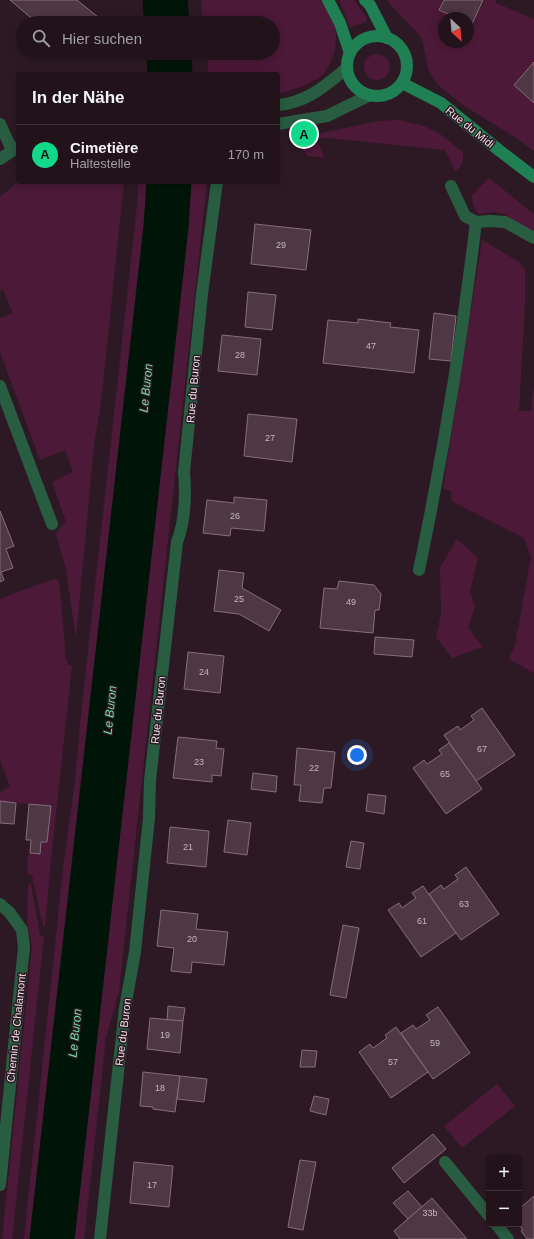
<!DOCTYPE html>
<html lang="de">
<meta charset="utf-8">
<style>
body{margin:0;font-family:Arial,sans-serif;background:#2e2028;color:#f1f3f6}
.controls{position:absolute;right:12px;bottom:12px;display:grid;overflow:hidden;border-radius:4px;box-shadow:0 2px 10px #0003}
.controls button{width:36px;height:36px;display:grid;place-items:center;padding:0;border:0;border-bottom:1px solid #3f323a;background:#22131b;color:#f1f3f6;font:20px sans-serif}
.compass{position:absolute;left:438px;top:12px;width:36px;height:36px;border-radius:50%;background:#22131b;box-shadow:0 2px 10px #0003;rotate:154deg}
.you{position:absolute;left:357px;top:755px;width:14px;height:14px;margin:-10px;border:3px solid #fff;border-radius:50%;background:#1a73e8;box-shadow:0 0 0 6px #1a73e833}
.badge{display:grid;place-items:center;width:26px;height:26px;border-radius:50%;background:#12d98a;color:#111;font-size:13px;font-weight:700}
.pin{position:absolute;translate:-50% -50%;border:2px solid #fff;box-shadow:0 1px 4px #0006}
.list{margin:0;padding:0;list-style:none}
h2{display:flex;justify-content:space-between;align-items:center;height:52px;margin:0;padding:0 16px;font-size:17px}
h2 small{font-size:13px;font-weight:400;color:#a29ea3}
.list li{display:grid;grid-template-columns:26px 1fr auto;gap:12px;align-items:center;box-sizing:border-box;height:60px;padding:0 16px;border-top:1px solid #3f323a}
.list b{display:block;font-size:15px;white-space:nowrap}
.list p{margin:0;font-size:13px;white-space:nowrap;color:#a29ea3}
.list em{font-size:13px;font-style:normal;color:#a29ea3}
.icon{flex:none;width:22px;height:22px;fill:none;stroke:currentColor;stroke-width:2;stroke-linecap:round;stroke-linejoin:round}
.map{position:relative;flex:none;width:534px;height:1239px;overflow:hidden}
.search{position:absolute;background:#22131b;box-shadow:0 2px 10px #0003;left:16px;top:16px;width:264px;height:44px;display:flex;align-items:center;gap:10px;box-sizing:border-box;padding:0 14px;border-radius:22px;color:#a29ea3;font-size:15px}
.panel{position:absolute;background:#22131b;box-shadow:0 2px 10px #0003;left:16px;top:72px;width:264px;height:112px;border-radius:4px}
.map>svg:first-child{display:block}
.green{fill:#4c1938}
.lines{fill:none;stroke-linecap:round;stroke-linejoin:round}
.river{stroke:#001508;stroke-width:45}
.building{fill:#4e3843;stroke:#866d79}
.lane{stroke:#285d41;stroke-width:12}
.street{stroke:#285d41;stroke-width:12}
.secondary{stroke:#1f8053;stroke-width:12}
.labels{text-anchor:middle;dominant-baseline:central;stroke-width:3;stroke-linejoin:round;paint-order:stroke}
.number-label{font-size:9px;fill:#c6b6bd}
.street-label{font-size:11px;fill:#eee0e6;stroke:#2d1924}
.water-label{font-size:12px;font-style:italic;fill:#6edea2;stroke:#2d1924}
</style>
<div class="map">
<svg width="534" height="1239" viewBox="0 0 534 1239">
<rect width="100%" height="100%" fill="#2d1924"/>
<!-- green -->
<g class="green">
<path d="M201 0H323C328 10 336 23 336 35 336 51 331 70 317 79 305 86 293 90 279 94H278V74H208L207 53H273V23H203Z"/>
<path d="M339 0H354L367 18 366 22 350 28Z"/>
<path d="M386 0H441L443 1 439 10 457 18H444V42H468V23L472 24 485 0H496V3L534 19V62L514 85 534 103V151L518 139 464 106 437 84 428 69 422 38 441 58Z"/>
<circle cx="377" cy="67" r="13"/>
<path d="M399 120 424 126 440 134 463 152C464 160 463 167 455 171L445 150 327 138 316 139 325 158 308 156C302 150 302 146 303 137L378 121Z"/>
<path d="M489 178 534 214V233L504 214 493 212 479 214C473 208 472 203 472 195Z"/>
<path d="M18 182H124L101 403 94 445 76 638 66 570 56 533 66 522 52 482 73 472 65 450 40 460 0 352V318L13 313 3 290 0 291V197Z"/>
<path d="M138 182H158L43 1239H24L64 860 75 781 80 724 97 567 138 197Z"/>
<path d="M177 182H207L119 991 106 1038 84 1239H62Z"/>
<path d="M482 240 519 262 525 270V304L519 411H531L534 385V673L509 659 515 645 531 557 524 538 451 501 452 492 443 488Z"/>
<path d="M457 539 478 558 470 591 475 606 468 628 483 647 452 658 436 637 441 613 440 568Z"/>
<path d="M53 579 59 581 66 658 68 665H72L51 860 45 926H43L42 922 32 875H28L27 857 30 853 40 854 41 842H47L51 806 0 801V792L10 787 0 759V599Z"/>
<path d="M31 884 40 935 44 936 12 1239H2L32 946 27 923 28 885Z"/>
<path d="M497 1084 515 1106 462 1148 444 1126Z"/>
</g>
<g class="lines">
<!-- river -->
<g class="river">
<path d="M165 0 167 23"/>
<path d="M169 53 170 74"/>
<path d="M52 1239 166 227 169 182"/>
</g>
</g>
<!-- building -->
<g class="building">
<path d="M10 0H77L98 17 93 23H37Z"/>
<path d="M444 0H483L472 24 468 23V18H457L439 10Z"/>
<path d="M534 62V103L514 85Z"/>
<path d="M255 224 311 230 306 270 251 264Z"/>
<path d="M248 292 276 295 272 330 245 327Z"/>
<path d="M434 313 456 316 451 361 429 359Z"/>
<path d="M358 319 391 323 390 327 419 330 414 373 323 363 328 320 358 323Z"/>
<path d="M222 335 261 339 257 375 218 371Z"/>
<path d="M248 414 297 419 292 462 244 456Z"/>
<path d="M234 497 267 500 264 531 231 528 230 536 203 533 207 500 234 503Z"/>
<path d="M0 511 14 546 6 549 13 568 1 572 4 580 0 582Z"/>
<path d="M219 570 244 573 242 588 281 610 269 631 239 614 214 611Z"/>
<path d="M339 581 374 585 381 594 379 610H375L373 633 320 628 324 588 337 589Z"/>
<path d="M375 637 414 640 412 657 374 654Z"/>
<path d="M188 652 224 656 220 693 184 689Z"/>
<path d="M482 708 515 755 476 781 444 735 458 726 460 730 474 720 471 716Z"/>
<path d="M178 737 217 741 216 748 224 749 221 776 212 775V782L173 778Z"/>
<path d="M449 743 482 789 446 814 413 768 424 760 427 764 442 754 439 750Z"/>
<path d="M297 748 335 752 331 788H324L322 803 299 801 301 785H294Z"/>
<path d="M253 773 277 776 276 792 251 789Z"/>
<path d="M368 794 386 796 384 814 366 811Z"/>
<path d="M0 801 16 803 14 824 0 823Z"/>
<path d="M29 804 51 806 47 842H41L40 854 30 853 31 840H26Z"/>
<path d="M228 820 251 823 247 855 224 852Z"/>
<path d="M170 827 209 831 206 867 167 863Z"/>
<path d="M351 841 364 843 360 869 346 867Z"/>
<path d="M466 867 499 914 461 940 429 894 441 885 444 889 458 879 455 875Z"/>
<path d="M423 886 456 933 421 957 388 910 399 903 402 908 416 898 412 893Z"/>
<path d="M161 910 198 914 196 929 228 932 224 965 192 962 191 973 171 971 174 948 157 946Z"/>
<path d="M343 925 359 928 346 998 330 995Z"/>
<path d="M168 1006 185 1008 183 1021 167 1020Z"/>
<path d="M438 1007 470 1053 433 1079 401 1033 413 1025 416 1029 430 1020 426 1015Z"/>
<path d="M150 1018 183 1021 180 1053 147 1049Z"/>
<path d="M396 1027 428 1072 391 1098 359 1052 370 1044 373 1048 387 1038 385 1035Z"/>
<path d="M302 1050 317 1051 315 1067H300Z"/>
<path d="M143 1072 180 1076 175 1112 153 1109V1107L140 1106Z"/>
<path d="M180 1076 207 1079 204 1102 177 1099Z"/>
<path d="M314 1096 329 1099 326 1115 310 1111Z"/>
<path d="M433 1134 446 1149 404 1183 392 1168Z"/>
<path d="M300 1160 316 1162 303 1230 288 1227Z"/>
<path d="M134 1162 173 1166 169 1207 130 1203Z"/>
<path d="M408 1191 422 1207 408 1219 393 1203Z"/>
<path d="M534 1196V1239H527L521 1231 523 1230 518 1224H519V1209Z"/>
<path d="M432 1198 467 1239H400L394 1231Z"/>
</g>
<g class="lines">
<!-- lane -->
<g class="lane">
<path d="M451 186 465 216 476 222 490 221 505 222 534 238"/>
<path d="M0 386 52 524"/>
<path d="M419 570C443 455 462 339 476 222"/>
<path d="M0 904 10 913 22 930 24 947 0 1185"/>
<path d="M445 1162 489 1216"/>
<path d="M496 1224 508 1239"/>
</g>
<!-- street -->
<g class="street">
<path d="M278 105C308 102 325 86 347 68"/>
<path d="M0 124 12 150"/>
<path d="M278 124 327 116 370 95"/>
<path d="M0 159 18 147"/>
<path d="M100 1239 125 1008 135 952 149 818 150 780 177 542C185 521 186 495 184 472L202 294 217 182"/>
</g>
<!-- secondary -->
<g class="secondary">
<path d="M328 0 340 23 350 53"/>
<path d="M365 0 370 5 387 38"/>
<circle cx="377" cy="66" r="30"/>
<path d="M402 83 441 103 500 151 534 177"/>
</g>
</g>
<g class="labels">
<!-- number labels -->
<g class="number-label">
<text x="281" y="245">29</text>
<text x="371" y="346">47</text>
<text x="240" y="355">28</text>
<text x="270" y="438">27</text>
<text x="235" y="516">26</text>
<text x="239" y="599">25</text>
<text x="351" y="602">49</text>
<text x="204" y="672">24</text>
<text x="482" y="749">67</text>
<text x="199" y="762">23</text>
<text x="314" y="768">22</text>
<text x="445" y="774">65</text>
<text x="188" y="847">21</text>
<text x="464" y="904">63</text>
<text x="422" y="921">61</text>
<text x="192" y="939">20</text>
<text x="165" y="1035">19</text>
<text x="435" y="1043">59</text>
<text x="393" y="1062">57</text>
<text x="160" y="1088">18</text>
<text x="152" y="1185">17</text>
<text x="430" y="1213">33b</text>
</g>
<!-- street labels -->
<g class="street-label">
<text transform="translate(470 127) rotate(39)">Rue du Midi</text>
<text transform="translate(193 389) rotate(-85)">Rue du Buron</text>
<text transform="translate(158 710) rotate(-84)">Rue du Buron</text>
<text transform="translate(16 1028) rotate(-84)">Chemin de Chalamont</text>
<text transform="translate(123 1032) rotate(-83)">Rue du Buron</text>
</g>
<!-- water labels -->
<g class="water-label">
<text transform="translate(146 388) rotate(-84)">Le Buron</text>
<text transform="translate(110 710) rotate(-84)">Le Buron</text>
<text transform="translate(75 1033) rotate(-84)">Le Buron</text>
</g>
</g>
</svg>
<div class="controls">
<button>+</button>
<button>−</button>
</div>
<svg class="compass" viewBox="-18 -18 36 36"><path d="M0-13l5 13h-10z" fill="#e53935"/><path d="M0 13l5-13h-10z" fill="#a29ea3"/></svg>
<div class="you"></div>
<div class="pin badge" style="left:304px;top:134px">A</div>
<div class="search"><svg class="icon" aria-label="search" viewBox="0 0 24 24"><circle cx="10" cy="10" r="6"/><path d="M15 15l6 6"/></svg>Hier suchen</div>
<section class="panel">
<h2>In der Nähe<small></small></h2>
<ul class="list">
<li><span class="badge">A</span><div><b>Cimetière</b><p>Haltestelle</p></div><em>170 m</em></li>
</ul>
</section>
</div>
